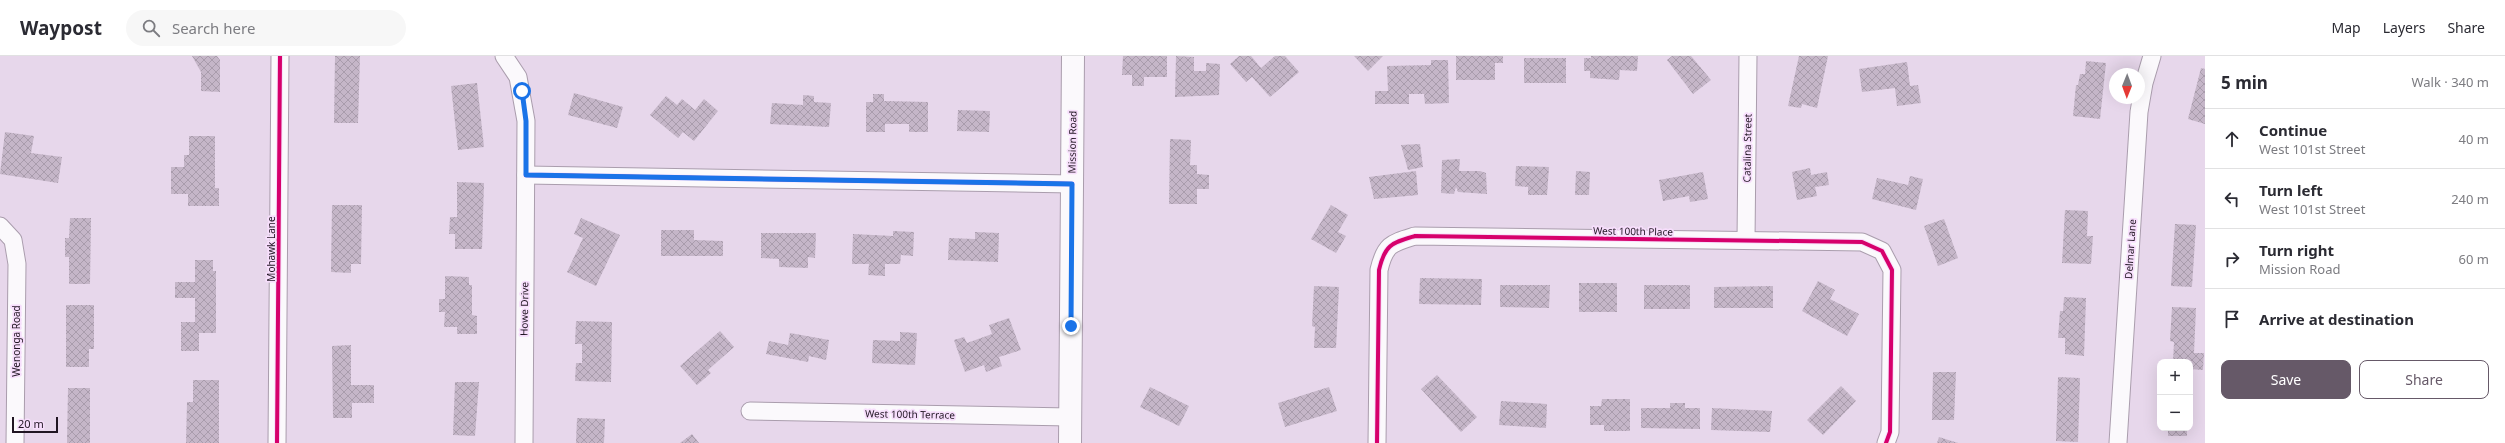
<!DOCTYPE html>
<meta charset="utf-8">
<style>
body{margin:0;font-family:"Noto Sans",sans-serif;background:#f7f7f7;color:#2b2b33}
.controls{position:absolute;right:12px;bottom:12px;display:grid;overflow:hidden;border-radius:8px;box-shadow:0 4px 16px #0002}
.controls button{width:36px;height:36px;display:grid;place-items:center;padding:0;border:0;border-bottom:1px solid #e1e1e2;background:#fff;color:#2b2b33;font:20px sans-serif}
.compass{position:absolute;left:2109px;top:12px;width:36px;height:36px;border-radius:50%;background:#fff;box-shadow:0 4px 16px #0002;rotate:181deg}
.scale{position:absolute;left:12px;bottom:10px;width:46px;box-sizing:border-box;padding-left:4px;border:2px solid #201522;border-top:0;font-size:11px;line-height:14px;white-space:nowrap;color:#201522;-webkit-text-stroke:3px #f7defc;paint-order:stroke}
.stop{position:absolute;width:12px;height:12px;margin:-9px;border:3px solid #1a73e8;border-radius:50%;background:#fff}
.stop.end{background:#1a73e8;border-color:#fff;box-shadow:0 1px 4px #0008}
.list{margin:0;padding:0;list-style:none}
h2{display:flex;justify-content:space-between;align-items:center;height:52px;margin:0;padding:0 16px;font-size:17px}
h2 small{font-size:13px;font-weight:400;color:#7c7c81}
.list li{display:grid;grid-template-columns:26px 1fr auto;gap:12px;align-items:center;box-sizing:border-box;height:60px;padding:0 16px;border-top:1px solid #e1e1e2}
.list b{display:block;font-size:15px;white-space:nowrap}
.list p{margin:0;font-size:13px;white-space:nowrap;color:#7c7c81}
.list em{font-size:13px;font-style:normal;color:#7c7c81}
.actions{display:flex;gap:8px;padding:12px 16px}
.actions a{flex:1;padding:9px 0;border:1px solid #665968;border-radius:8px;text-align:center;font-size:14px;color:#665968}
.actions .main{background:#665968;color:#fff}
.icon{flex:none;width:22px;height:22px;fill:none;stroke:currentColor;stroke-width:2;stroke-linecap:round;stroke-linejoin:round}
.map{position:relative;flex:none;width:2205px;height:387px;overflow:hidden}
header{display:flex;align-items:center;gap:24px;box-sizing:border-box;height:56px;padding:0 20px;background:#fff;border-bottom:1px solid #e1e1e2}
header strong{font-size:19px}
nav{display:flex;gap:22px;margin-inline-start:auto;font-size:14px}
.search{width:280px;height:36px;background:#f7f7f7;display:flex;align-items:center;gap:10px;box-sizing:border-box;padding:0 14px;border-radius:22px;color:#7c7c81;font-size:15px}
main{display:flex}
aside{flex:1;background:#fff}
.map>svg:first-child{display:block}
.building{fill:url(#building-cross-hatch)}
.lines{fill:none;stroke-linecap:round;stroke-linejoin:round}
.minor-casing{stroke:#aa9dad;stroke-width:19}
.secondary-casing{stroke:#aa9dad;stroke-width:24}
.minor{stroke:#fbf9fc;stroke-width:17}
.secondary{stroke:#fbf9fc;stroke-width:22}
.cycleway-casing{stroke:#f7defc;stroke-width:6}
.cycleway{stroke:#d6006c;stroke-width:4}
.route{stroke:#1a73e8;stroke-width:5}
.labels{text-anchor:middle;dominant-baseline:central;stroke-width:3.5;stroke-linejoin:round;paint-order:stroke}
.street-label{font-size:10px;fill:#201522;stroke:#f7defc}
</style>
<header>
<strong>Waypost</strong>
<div class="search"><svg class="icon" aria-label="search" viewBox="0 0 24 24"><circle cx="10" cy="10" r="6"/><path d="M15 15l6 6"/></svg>Search here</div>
<nav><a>Map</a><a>Layers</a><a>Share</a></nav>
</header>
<main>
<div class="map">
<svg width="2205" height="387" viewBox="0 0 2205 387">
<defs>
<pattern id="building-cross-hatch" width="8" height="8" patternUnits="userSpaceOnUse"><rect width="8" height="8" fill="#c5b6c8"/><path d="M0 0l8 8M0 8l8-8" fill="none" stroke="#a99cac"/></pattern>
</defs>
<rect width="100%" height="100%" fill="#e7d7eb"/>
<!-- building -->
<g class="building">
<path d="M192 0H217L220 4V36L201 35V16Z"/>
<path d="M335 0H360L358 67H334Z"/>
<path d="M1123 0H1167V21H1144V30H1132V19H1122Z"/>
<path d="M1176 0 1194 1V15H1206V7L1220 8 1219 39 1175 41Z"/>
<path d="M1239 0H1251L1261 12 1275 0H1285L1299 16 1270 41 1252 21 1246 26 1230 8Z"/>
<path d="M1354 0H1383L1368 15Z"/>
<path d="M1456 0H1503V7H1495V24H1456Z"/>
<path d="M1591 0H1638L1637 15 1620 14 1619 24 1590 22V15H1584V2H1591Z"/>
<path d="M1672 0H1691L1711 24 1693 38 1667 4Z"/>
<path d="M1799 0H1828L1817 52 1802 48 1801 52 1788 50Z"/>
<rect x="1524" y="2" width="42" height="25"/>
<path d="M1431 4H1448L1449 47 1425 48 1424 38H1409V48H1375V35H1388L1387 10 1431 9Z"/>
<path d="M2086 5 2106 7 2100 63 2073 60 2076 29H2078L2080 18H2085Z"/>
<path d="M1907 6 1910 30 1918 29 1921 47 1897 50 1895 32 1862 36 1859 13Z"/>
<path d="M2201 12 2205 13V68L2188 63Z"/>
<path d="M477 27 484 91 458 94 451 30Z"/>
<path d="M574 37 623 51 617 72 568 59Z"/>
<path d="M873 38H884V45L928 46V76H909V68H885V76H866V46H873Z"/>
<path d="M803 39 814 40V46L831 47 829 71 770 68 772 47 803 49Z"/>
<path d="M666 40 677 49 682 43 695 54 704 43 718 55 694 85 683 76 678 82 650 59Z"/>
<path d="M958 54 990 55 989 76 957 75Z"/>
<path d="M5 76 34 80 31 97 62 101 58 127 0 118Z"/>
<path d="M189 80H215V132H219V150H188V138H171V111H184V99H189Z"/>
<path d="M1170 83 1191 84 1190 109H1197V118L1209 119V133H1197V148H1169Z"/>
<path d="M1420 88 1423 111 1408 114 1401 89Z"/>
<path d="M1460 103 1459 115H1480L1486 117 1487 138 1458 136 1456 131 1454 138 1441 137 1442 104Z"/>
<path d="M1516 110 1549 111 1547 139H1528V131L1515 130Z"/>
<path d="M1810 112 1811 119 1827 116 1829 129 1815 131 1817 140 1797 144 1792 116Z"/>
<path d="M1416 115 1418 139 1374 143 1369 121Z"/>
<path d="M1576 115 1590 116 1589 139H1575Z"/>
<path d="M1703 116 1708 143 1690 146 1689 140 1663 145 1659 124Z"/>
<path d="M1910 120 1923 123 1916 154 1872 143 1877 122 1908 129Z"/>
<path d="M457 126 484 127 482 193H455V178H449L450 161H457Z"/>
<path d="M332 149H362L361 208H351V217L331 216Z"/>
<path d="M1331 149 1348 159 1338 176 1346 180 1336 197 1311 183Z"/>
<path d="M2065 154 2088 155 2087 180H2093L2091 208 2062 207Z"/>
<path d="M70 162H91L90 228H69V201H65V182H69Z"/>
<path d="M581 162 620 179 596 230 567 216 583 182 574 178Z"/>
<path d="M1944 163 1958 202 1938 210 1924 170Z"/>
<path d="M2175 168 2196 169 2192 231 2171 230Z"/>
<path d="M661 174H694V184L723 185V200H661Z"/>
<path d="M893 175 914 176 913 200 901 199 900 208H885V220L868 219 869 208H852L853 178 893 180Z"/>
<path d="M975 176 999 177 998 206 948 204 949 182 975 183Z"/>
<path d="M761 177H816L815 202 808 201V212L779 211V203L761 202Z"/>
<path d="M195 204H213V215H216V277H199V295H181V266H195V242H175V226H195Z"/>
<path d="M445 220 469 221V229H472V259L477 260V278H457V271H444L445 256H439V243H445Z"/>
<path d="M1420 222 1482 223 1481 249 1419 248Z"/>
<path d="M1818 225 1835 234 1830 243 1859 258 1847 280 1802 255Z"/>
<rect x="1579" y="227" width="38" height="29"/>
<path d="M1500 229H1550L1549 252 1500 251Z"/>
<rect x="1644" y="229" width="46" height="24"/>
<path d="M1314 230 1339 231 1336 292H1314L1315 271 1312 270Z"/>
<path d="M1773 230V252H1714V231Z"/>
<path d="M2064 241 2086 242 2084 300 2065 298V282H2058L2060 255H2063Z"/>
<path d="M66 249H94V293H89V311H66Z"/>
<path d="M2172 251 2196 252 2194 297H2204L2203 314 2190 313V306H2173L2174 286 2170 285Z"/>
<path d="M1009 262 1021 294 999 301 1002 310 986 316 984 309 965 316 954 284 964 281 967 287 992 278 989 269Z"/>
<path d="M576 265 612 266 611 326 575 325 576 307H582V288H575Z"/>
<path d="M720 275 734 291 708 314 711 317 697 329 680 310Z"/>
<path d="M900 276 917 277 915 309 872 307 873 284 900 285Z"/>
<path d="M790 277 829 284 826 304 809 300 808 306 766 298 769 285 788 289Z"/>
<path d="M351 289V329H374V347H352V362H333L332 290Z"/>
<path d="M1933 316H1956L1954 364H1932Z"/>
<path d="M1437 319 1477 361 1461 376 1421 333Z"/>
<path d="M2058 321 2080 322 2078 386 2056 385Z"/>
<path d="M193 324H219V387H186L187 346H193Z"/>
<path d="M455 326H479L475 380 453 379Z"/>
<path d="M1841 330 1856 345 1823 379 1807 364Z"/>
<path d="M1150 331 1189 350 1179 370 1140 351Z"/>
<path d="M1329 331 1337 355 1285 371 1278 347Z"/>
<path d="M68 332H90V387H67Z"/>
<path d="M1602 343H1630V375H1604V369H1590V350H1601Z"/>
<path d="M1501 345 1547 348 1546 372 1499 369Z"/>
<path d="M1670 347H1685V352H1700V373L1641 372V352H1670Z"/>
<path d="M1712 352 1772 355 1770 376 1711 374Z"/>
<path d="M577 362 605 363 604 387H576Z"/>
<rect x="2168" y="372" width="19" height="8"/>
<path d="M692 378 699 387H680Z"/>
<path d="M1939 381 1958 387H1937Z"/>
</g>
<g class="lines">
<!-- minor casing -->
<g class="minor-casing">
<g id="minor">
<path d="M504 0 518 21 526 65 524 387"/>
<path d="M526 119 1072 128"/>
<path d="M0 170 13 184 17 208 15 387"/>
<path d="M1746 184 1748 0"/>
<path d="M750 355 1070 361"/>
<path d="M277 387 280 0"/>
<path d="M1377 387 1379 214C1385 188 1392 187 1415 180L1862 186 1882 195 1892 214 1890 376 1886 387"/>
<path d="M2118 387 2139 56 2144 27 2152 0"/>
</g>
</g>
<!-- secondary casing -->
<g class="secondary-casing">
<path id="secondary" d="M1070 387 1073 0"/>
</g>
<!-- minor -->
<use href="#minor" class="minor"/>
<!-- secondary -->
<use href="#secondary" class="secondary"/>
<!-- cycleway casing -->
<g class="cycleway-casing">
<g id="cycleway">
<path d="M526 119 1072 128"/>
<path d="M277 387 280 0"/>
<path d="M1377 387 1379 214C1385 188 1392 187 1415 180L1862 186 1882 195 1892 214 1890 376 1886 387"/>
</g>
</g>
<!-- cycleway -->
<use href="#cycleway" class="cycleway"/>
</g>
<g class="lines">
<!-- route -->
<path class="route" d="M522 35 526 65V119L1072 128 1071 270"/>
</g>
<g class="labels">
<!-- street labels -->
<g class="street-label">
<text transform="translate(1072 86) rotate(-89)">Mission Road</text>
<text transform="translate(1747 92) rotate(-89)">Catalina Street</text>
<text transform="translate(1633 175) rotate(1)">West 100th Place</text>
<text transform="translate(271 193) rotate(-90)">Mohawk Lane</text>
<text transform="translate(2130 193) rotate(-86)">Delmar Lane</text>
<text transform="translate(524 253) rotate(-89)">Howe Drive</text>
<text transform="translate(16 285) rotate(-90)">Wenonga Road</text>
<text transform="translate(910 358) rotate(1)">West 100th Terrace</text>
</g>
</g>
</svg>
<div class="controls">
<button>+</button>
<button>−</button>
</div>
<svg class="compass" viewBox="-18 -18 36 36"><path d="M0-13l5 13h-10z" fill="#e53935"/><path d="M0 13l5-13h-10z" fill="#7c7c81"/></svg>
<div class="scale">20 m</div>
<div class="stop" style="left:522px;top:35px"></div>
<div class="stop end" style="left:1071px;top:270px"></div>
</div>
<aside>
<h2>5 min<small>Walk · 340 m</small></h2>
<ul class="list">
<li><svg class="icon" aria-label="ahead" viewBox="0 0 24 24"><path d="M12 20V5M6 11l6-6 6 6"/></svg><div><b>Continue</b><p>West 101st Street</p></div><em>40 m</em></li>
<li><svg class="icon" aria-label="left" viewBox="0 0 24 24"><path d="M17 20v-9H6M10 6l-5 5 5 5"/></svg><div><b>Turn left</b><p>West 101st Street</p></div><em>240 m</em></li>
<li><svg class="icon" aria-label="right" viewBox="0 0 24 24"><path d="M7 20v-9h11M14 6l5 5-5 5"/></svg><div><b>Turn right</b><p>Mission Road</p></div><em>60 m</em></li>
<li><svg class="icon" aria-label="arrive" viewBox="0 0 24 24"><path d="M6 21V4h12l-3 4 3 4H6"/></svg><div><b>Arrive at destination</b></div></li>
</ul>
<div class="actions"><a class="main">Save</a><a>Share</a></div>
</aside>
</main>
